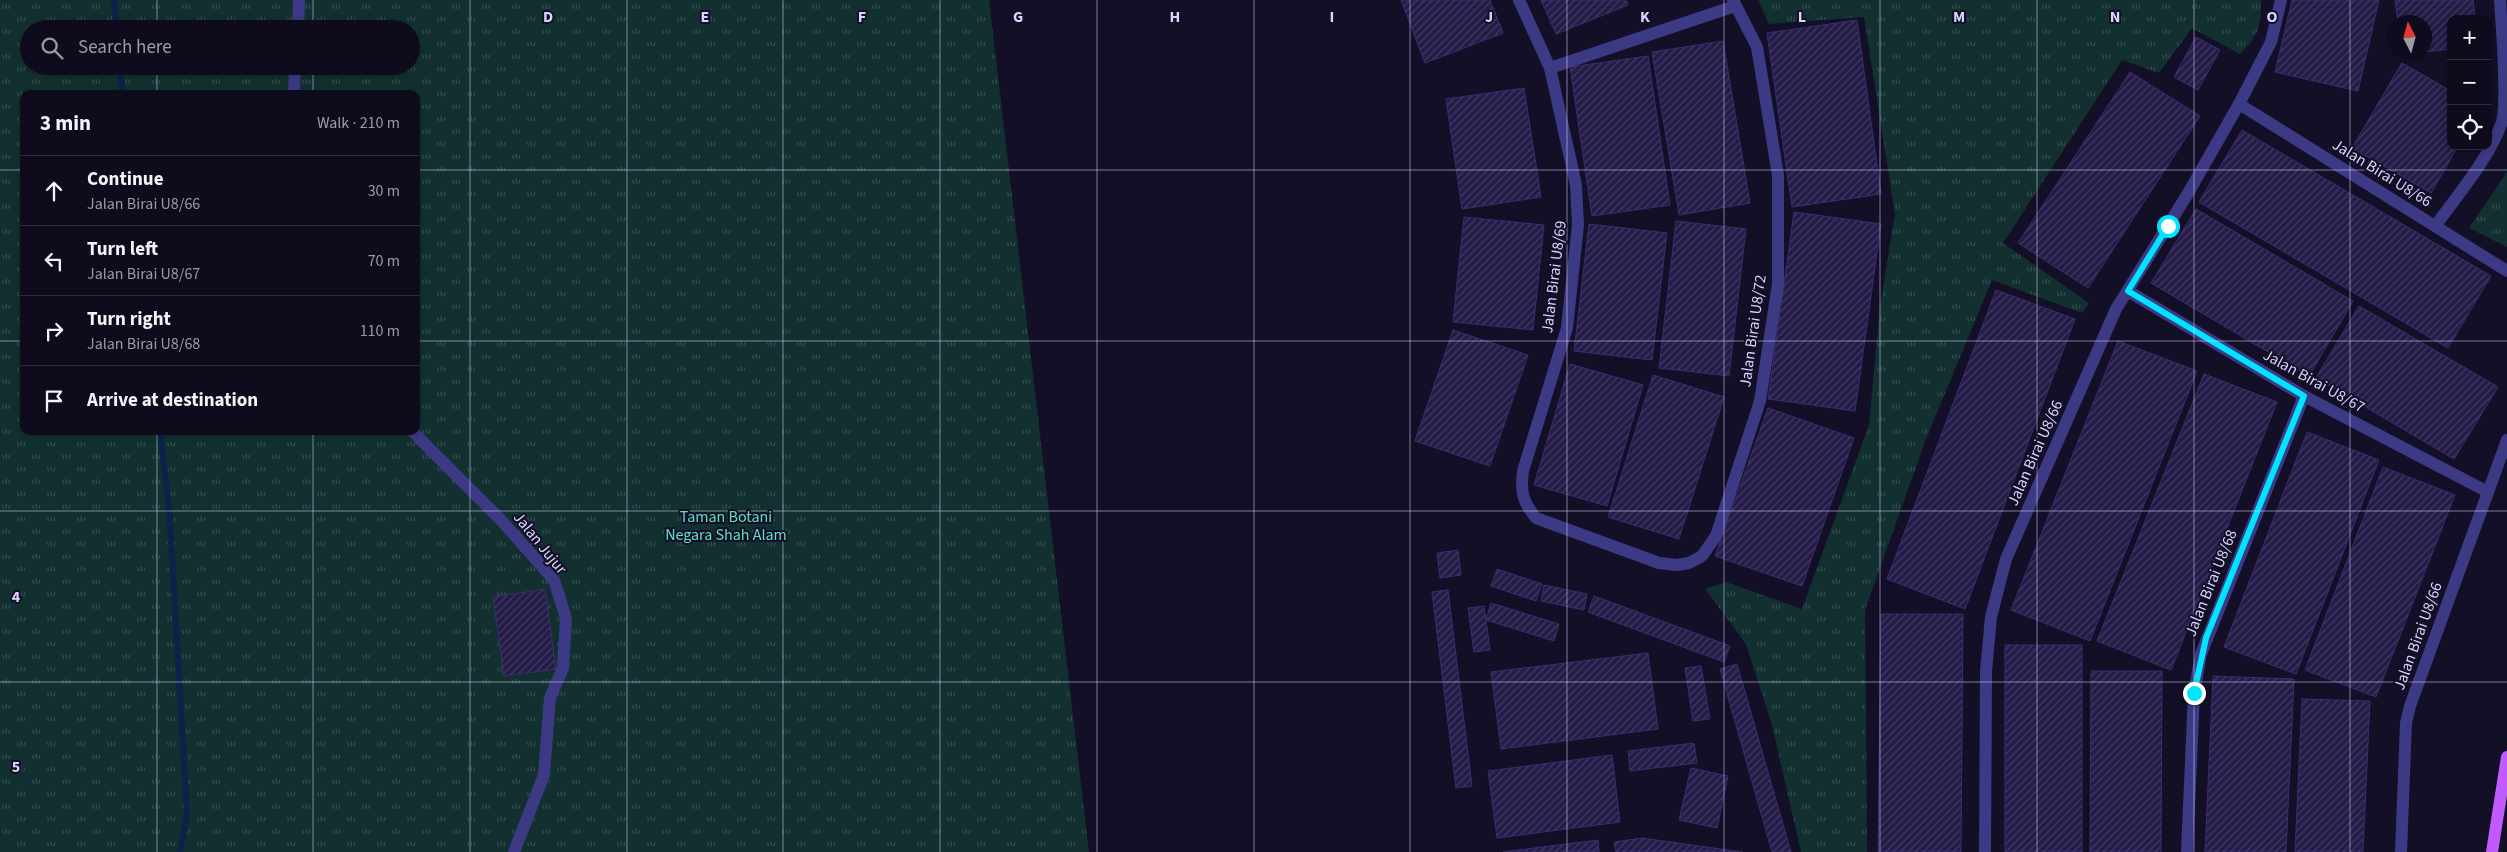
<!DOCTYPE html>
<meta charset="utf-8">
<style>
body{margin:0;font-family:"Source Sans 3",sans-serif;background:#1c1929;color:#f1f3f6}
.controls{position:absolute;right:15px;top:15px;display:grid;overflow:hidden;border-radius:10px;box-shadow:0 2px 8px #0003}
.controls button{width:45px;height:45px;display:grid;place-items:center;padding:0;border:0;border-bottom:1px solid #2e2b3b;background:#0e0b1c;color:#f1f3f6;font:25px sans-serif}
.compass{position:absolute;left:2387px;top:15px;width:45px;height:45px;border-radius:50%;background:#0e0b1c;box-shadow:0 2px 8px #0003;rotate:354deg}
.stop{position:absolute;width:15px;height:15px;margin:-11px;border:4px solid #00e5ff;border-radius:50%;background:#fff}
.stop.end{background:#00e5ff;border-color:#fff;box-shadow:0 1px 5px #0008}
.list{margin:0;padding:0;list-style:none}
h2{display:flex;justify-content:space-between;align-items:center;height:65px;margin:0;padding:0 20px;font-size:21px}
h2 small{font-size:16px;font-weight:400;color:#9b9ba3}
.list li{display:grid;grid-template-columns:32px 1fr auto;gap:15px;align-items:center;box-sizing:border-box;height:70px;padding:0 20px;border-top:1px solid #2e2b3b}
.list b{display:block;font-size:19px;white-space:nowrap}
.list p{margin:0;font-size:16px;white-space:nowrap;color:#9b9ba3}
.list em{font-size:16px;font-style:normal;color:#9b9ba3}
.icon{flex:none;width:28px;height:28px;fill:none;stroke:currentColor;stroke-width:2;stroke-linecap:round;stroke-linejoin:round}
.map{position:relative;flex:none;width:2507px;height:852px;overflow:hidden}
.search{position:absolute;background:#0e0b1c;box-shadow:0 2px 8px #0003;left:20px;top:20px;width:400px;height:55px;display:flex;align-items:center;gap:12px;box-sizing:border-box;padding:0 18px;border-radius:28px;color:#9b9ba3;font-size:19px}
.panel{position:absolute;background:#0e0b1c;box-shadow:0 2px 8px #0003;left:20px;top:90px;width:400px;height:345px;border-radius:10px}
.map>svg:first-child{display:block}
.park{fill:url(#park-tufts);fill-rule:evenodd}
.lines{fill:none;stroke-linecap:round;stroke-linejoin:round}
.stream{stroke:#0c2248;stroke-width:6}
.building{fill:url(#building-hatch);stroke:#3b2d73}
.minor{stroke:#3d3a85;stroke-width:12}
.major{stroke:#c25bff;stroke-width:12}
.route{stroke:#00e5ff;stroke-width:6}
.grid{fill:none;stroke:#d9d4ff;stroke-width:1;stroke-opacity:0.55}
.labels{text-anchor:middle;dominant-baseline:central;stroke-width:4;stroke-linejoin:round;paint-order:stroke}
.street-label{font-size:16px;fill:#d9d4ff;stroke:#130f26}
.park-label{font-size:16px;fill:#5fe0c0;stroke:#130f26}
.grid-label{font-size:16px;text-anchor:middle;font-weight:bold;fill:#d9d4ff;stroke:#130f26;stroke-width:4;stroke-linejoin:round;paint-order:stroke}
</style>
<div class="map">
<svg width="2507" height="852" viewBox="0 0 2507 852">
<defs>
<pattern id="park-tufts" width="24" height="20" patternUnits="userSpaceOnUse" patternTransform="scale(1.25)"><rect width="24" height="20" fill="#12302f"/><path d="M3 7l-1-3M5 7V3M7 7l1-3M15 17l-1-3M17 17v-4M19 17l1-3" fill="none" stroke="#344d4e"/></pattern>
<pattern id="building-hatch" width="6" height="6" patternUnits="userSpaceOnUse" patternTransform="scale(1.25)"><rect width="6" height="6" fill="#241b47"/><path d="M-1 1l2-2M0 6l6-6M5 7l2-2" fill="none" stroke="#433b63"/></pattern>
</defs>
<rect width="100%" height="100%" fill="#130f26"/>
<!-- park -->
<g class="park">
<path d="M0 0H989L1089 852H0ZM29 29H411V66H29ZM24 94H416V431H24Z"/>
<path d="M1758 0H2261C2261 26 2259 36 2240 54L2192 28 2159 73 2122 60 2003 243 2089 303 2082 313 1992 280 1926 439 1865 610 1867 852H1801L1772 725 1746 644 1705 589 1726 582 1802 609 1869 425 1880 306 1895 214 1864 17 1769 24Z"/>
<path d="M2507 172V247L2469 228Z"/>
</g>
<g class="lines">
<!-- stream -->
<g class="stream">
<path d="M114 0 117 29"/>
<path d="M120 66 122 94"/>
<path d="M160 431 169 506 187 813 180 852"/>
</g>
</g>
<!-- building -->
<g class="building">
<path d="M1401 0H1490L1503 33 1425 63Z"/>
<path d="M1541 0H1626L1628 5 1556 34Z"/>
<path d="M2292 0H2379L2358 91 2275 72Z"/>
<path d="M2395 0H2473L2475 19H2451V49L2424 52V22H2398Z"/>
<path d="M1857 20 1881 194 1792 207 1767 33Z"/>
<path d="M2196 37 2220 50 2198 90 2174 77Z"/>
<path d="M1723 41 1750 203 1679 215 1652 52Z"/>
<path d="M2402 52H2422L2402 55Z"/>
<path d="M1648 56 1670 205 1592 216 1570 67Z"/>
<path d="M2402 63 2451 91V146H2458L2431 193 2352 148Z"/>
<path d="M2130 72 2200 116 2088 288 2018 243Z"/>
<path d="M1524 88 1541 197 1462 209 1446 99Z"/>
<path d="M2242 130 2491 276 2448 348 2199 202Z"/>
<path d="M2196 209 2353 301 2309 376 2151 283Z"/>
<path d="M1794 212 1881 224 1855 411 1768 399Z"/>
<path d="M1464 217 1544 225 1533 330 1453 322Z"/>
<path d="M1676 221 1746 229 1729 376 1659 368Z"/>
<path d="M1589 224 1667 233 1652 360 1574 351Z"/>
<path d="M1996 290 2075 319 1965 609 1887 579Z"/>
<path d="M2359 306 2498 387 2454 459 2316 378Z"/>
<path d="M1453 330 1528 355 1490 466 1415 441Z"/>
<path d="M2118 341 2197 371 2090 641 2011 610Z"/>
<path d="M1570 364 1643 385 1607 506 1534 485Z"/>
<path d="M2204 374 2277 402 2171 670 2097 641Z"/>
<path d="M1653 375 1724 397 1679 539 1608 517Z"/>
<path d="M1768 408 1854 438 1802 586 1715 556Z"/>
<path d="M2307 432 2379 460 2296 674 2224 647Z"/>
<path d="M2383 467 2455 495 2376 697 2305 670Z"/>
<path d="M1458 550 1461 575 1440 578 1437 553Z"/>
<path d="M1497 569 1542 584 1536 601 1491 586Z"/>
<path d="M1544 585 1587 594 1584 610 1541 601Z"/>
<path d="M545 589 556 669 504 676 493 597Z"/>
<path d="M1448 590 1472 786 1456 788 1432 592Z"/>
<path d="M1594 596 1730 646 1724 662 1588 612Z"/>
<path d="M1491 603 1559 624 1554 641 1486 620Z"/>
<path d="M1484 606 1490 650 1474 652 1468 608Z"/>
<path d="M1881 614H1963L1961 852H1878Z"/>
<rect x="2005" y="645" width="77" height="207"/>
<path d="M1648 653 1658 729 1501 749 1491 672Z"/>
<path d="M1737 664 1791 852H1772L1720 669Z"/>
<path d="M1701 666 1710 719 1693 721 1685 668Z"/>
<path d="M2091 671H2162L2161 852H2090Z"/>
<path d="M2213 676 2294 679 2286 852H2205Z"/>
<path d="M2302 699 2370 701 2363 852H2295Z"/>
<path d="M1694 743 1697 763 1630 771 1628 751Z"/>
<path d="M1612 755 1620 822 1497 838 1488 771Z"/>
<path d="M1691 768 1728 776 1717 828 1679 820Z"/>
<path d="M1642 838 1742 852H1743H1616L1614 842Z"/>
<path d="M1598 840 1599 852H1503Z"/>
</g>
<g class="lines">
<!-- minor -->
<g class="minor">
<path d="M1519 0 1550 68 1576 185 1578 225 1567 328 1523 471C1520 492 1523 502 1536 518L1659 563 1677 565 1689 563 1702 556 1716 536 1760 401 1778 284V175L1757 47 1733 0"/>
<path d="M298 29 299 0"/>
<path d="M1550 68 1735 6"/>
<path d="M294 94 295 66"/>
<path d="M2239 104 2507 271"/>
<path d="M2436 225C2457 196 2494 152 2503 118 2507 87 2502 33 2500 0"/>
<path d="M2128 291 2304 396 2488 492"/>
<path d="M412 431 500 519 554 580 566 618 563 668 550 698 544 775 514 852"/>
<path d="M1985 852 1986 671 1991 617 2006 559 2116 309 2187 195 2239 104 2271 42 2281 0"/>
<path d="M2187 852 2194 693 2201 654 2304 396"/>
<path d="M2401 852 2406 723 2410 706 2507 440"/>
</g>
<!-- major -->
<path class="major" d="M2492 852 2507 757"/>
</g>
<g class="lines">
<!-- route -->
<path class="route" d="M2168 226 2128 291 2304 396 2206 638 2194 693"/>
</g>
<!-- grid -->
<path class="grid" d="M157 0V29M313 0V29M470 0V852M627 0V852M783 0V852M940 0V852M1097 0V852M1254 0V852M1410 0V852M1567 0V852M1724 0V852M1880 0V852M2037 0V852M2194 0V852M2350 0V852M157 66V94M313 66V94M0 170H24M416 170H2507M0 341H24M416 341H2507M157 431V852M313 431V852M0 511H2507M0 682H2507"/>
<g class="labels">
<!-- street labels -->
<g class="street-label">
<text transform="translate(2382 173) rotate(32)">Jalan Birai U8/66</text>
<text transform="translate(1554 277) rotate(-83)">Jalan Birai U8/69</text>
<text transform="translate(1753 331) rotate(-82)">Jalan Birai U8/72</text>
<text transform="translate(2314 381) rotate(29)">Jalan Birai U8/67</text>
<text transform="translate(2035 453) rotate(-66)">Jalan Birai U8/66</text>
<text transform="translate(540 543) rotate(51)">Jalan Jujur</text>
<text transform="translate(2211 583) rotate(-68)">Jalan Birai U8/68</text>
<text transform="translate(2418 636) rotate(-70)">Jalan Birai U8/66</text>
</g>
<!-- park labels -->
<g class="park-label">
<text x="726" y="517">Taman Botani<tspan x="726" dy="18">Negara Shah Alam</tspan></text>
</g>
</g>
<g class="grid-label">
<text x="548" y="22">D</text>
<text x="705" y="22">E</text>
<text x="862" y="22">F</text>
<text x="1018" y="22">G</text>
<text x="1175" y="22">H</text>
<text x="1332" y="22">I</text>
<text x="1489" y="22">J</text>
<text x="1645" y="22">K</text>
<text x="1802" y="22">L</text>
<text x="1959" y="22">M</text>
<text x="2115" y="22">N</text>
<text x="2272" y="22">O</text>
<text x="16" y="602">4</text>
<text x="16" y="772">5</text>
</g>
</svg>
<div class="controls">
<button>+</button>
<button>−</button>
<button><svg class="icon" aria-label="locate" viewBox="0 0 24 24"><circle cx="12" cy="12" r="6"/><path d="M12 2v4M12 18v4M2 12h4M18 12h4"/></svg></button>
</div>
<svg class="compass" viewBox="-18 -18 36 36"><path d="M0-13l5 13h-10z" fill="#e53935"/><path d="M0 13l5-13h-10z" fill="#9b9ba3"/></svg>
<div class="stop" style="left:2168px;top:226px"></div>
<div class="stop end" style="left:2194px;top:693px"></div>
<div class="search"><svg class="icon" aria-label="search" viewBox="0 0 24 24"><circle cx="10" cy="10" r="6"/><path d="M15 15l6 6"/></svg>Search here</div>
<section class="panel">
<h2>3 min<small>Walk · 210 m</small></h2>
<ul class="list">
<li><svg class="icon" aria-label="ahead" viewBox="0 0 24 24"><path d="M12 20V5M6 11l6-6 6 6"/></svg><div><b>Continue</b><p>Jalan Birai U8/66</p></div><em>30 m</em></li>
<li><svg class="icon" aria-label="left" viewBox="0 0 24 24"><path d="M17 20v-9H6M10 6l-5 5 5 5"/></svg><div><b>Turn left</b><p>Jalan Birai U8/67</p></div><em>70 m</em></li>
<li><svg class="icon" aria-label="right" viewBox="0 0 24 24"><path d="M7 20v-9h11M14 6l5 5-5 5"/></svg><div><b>Turn right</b><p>Jalan Birai U8/68</p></div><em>110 m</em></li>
<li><svg class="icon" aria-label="arrive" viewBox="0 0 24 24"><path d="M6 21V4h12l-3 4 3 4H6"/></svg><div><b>Arrive at destination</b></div></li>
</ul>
</section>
</div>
